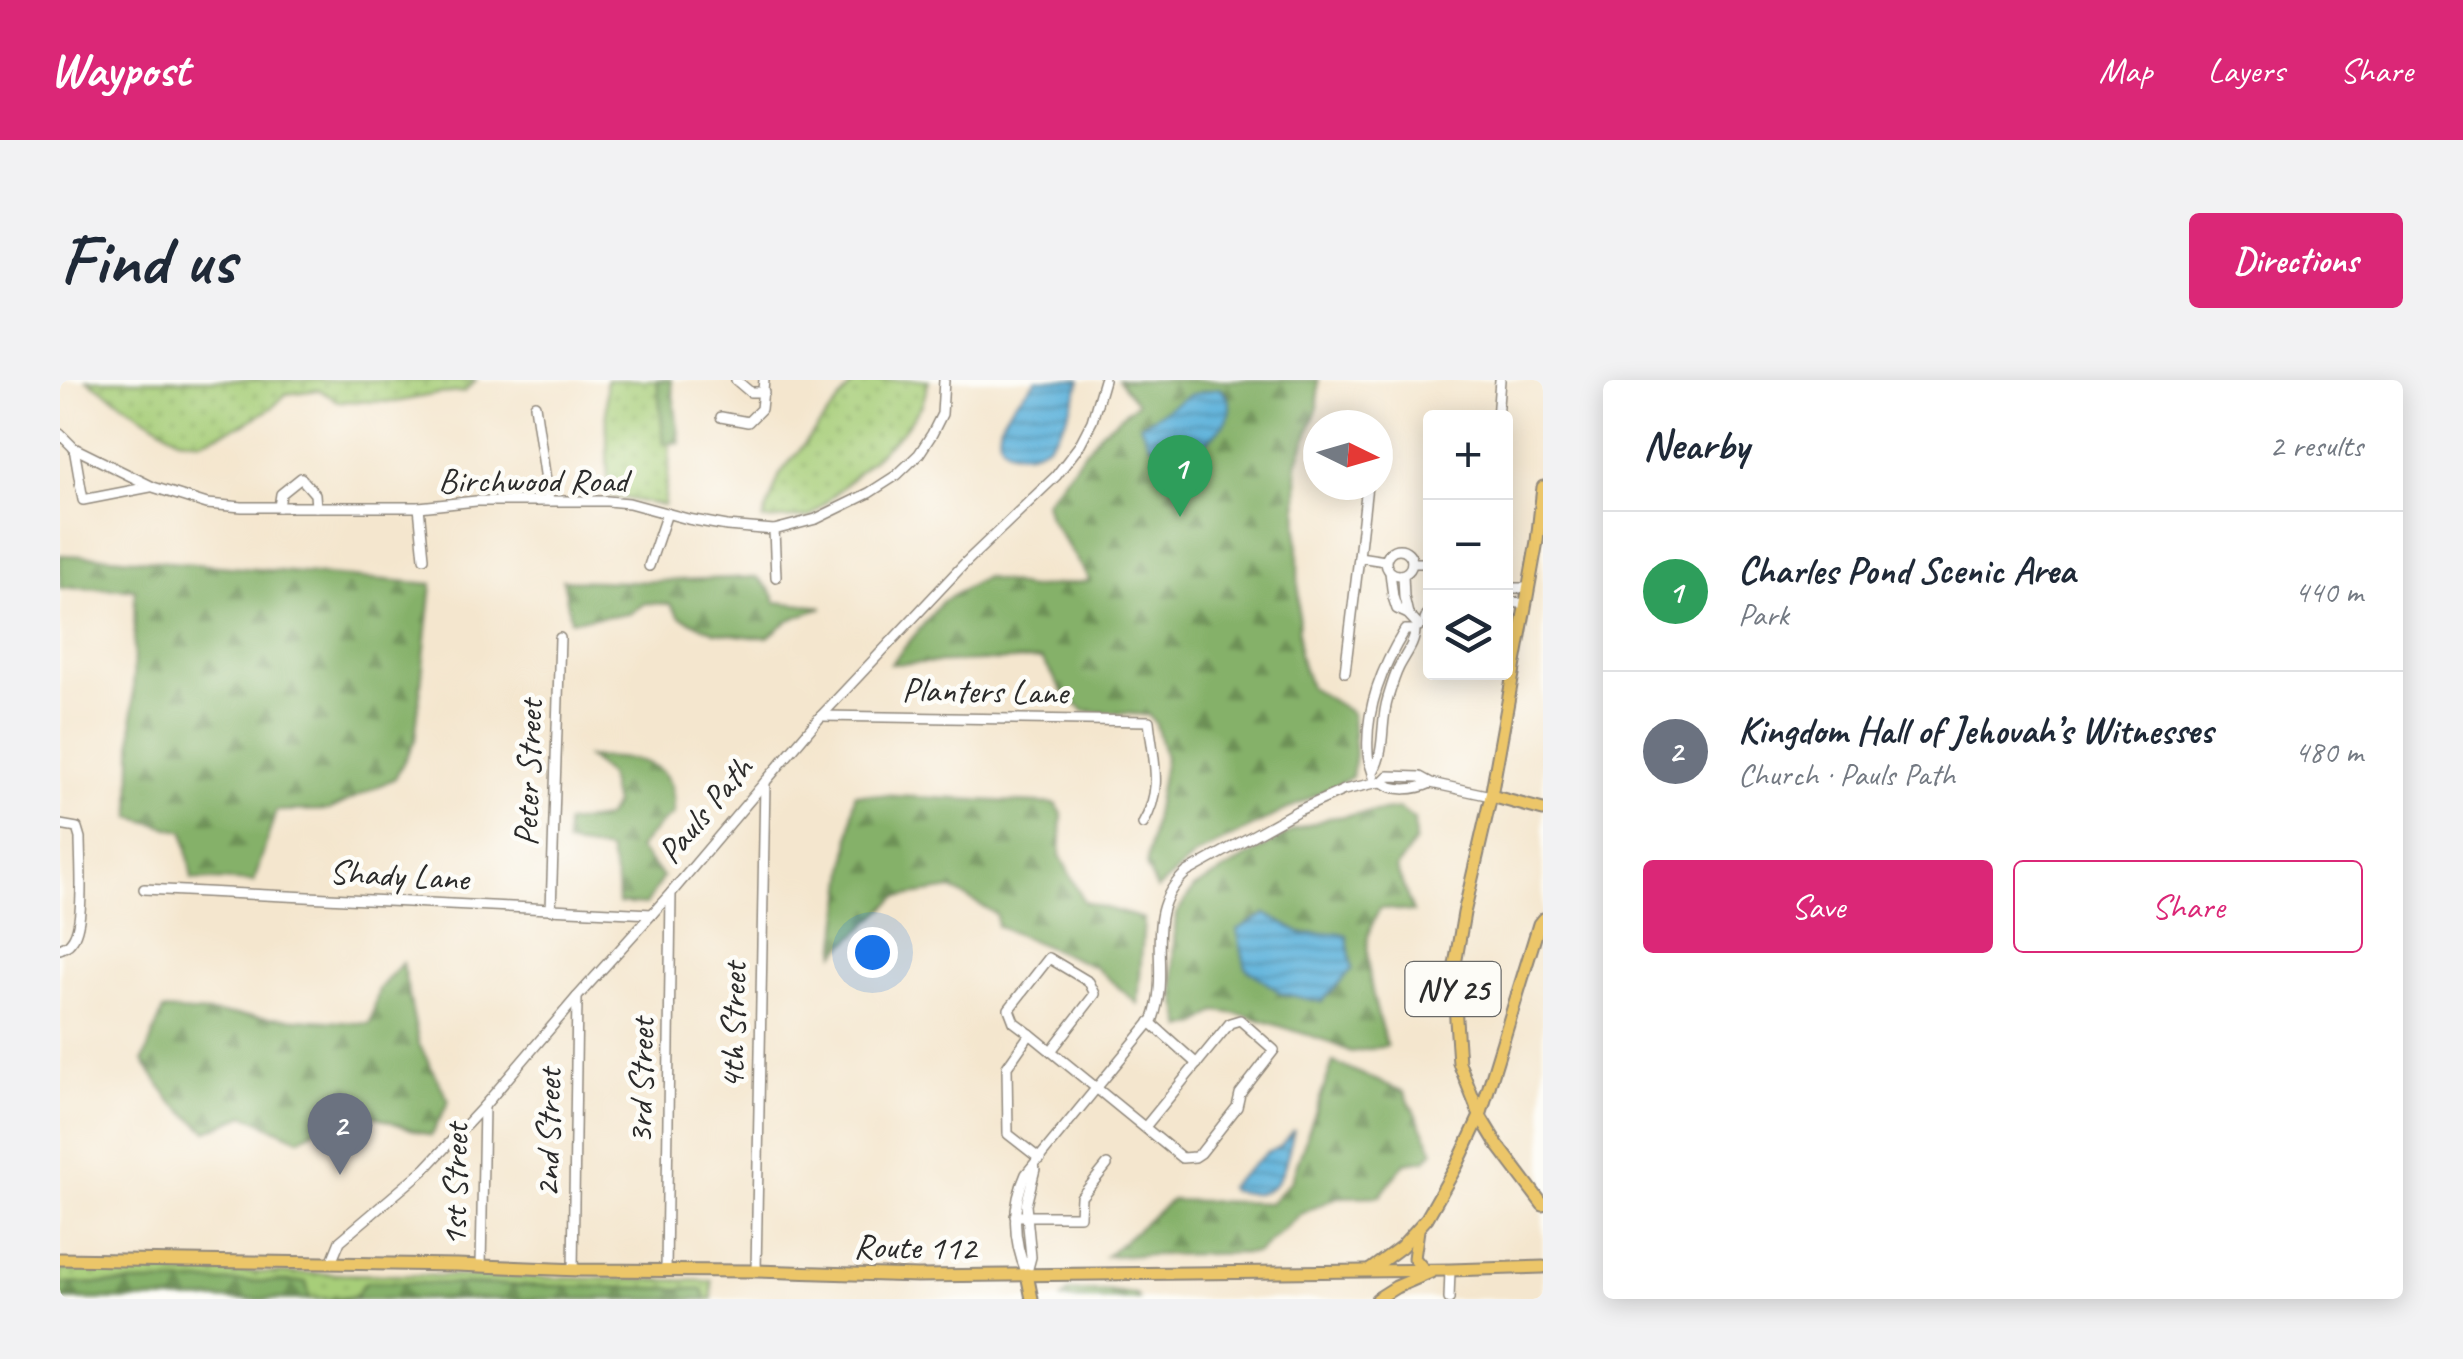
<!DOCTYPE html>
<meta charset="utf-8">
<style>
body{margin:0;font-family:Caveat,sans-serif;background:#f2f2f3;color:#1f2937}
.controls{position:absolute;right:30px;top:30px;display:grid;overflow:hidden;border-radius:10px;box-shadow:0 5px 25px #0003}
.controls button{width:90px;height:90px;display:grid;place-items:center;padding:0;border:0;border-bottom:2px solid #e0e1e3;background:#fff;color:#1f2937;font:50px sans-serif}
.compass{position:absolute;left:1243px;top:30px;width:90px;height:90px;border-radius:50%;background:#fff;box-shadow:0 5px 25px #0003;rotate:95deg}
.you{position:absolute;left:812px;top:572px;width:35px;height:35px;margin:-25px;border:8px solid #fff;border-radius:50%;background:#1a73e8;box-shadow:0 0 0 15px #1a73e833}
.badge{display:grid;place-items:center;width:65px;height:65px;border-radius:50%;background:#db2777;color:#fff;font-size:32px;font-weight:700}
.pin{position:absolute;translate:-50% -82px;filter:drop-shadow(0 2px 5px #0008)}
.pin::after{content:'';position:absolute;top:52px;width:35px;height:30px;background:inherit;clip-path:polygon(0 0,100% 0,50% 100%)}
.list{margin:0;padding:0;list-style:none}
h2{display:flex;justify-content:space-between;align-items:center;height:130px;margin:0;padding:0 40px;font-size:42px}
h2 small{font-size:32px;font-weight:400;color:#747a83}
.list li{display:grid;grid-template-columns:65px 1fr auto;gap:30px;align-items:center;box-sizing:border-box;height:160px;padding:0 40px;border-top:2px solid #e0e1e3}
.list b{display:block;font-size:38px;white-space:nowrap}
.list p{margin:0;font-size:32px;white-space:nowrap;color:#747a83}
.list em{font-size:32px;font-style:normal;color:#747a83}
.actions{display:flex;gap:20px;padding:30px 40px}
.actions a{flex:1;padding:22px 0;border:2px solid #db2777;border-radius:10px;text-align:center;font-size:35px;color:#db2777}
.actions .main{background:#db2777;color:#fff}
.icon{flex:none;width:55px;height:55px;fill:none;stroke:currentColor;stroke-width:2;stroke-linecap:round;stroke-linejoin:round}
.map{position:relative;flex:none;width:1483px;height:919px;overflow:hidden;border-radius:10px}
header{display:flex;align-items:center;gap:60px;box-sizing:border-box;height:140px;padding:0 50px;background:#db2777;color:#fff}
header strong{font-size:48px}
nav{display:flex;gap:55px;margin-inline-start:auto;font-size:35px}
.intro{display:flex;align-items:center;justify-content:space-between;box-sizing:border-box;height:240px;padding:0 60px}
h1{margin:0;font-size:70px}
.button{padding:25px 45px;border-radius:10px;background:#db2777;color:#fff;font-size:35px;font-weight:700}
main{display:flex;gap:60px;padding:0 60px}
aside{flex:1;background:#fff;border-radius:10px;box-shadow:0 5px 25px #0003}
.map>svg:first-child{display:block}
.grass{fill:url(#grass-dots);stroke:#697c52;stroke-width:2.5}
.forest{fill:url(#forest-firs);stroke:#586e4a;stroke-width:2.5;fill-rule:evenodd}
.water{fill:url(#water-rules);stroke:#467084;stroke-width:2.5}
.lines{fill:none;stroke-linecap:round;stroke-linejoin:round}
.minor-casing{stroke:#90887c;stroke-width:12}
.major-casing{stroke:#90887c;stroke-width:15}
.minor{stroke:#fff;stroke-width:9}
.major{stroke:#ecc669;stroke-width:11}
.labels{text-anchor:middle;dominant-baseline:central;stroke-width:9;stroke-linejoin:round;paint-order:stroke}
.shield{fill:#fdfcf7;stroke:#6a6a68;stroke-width:2.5}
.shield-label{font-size:32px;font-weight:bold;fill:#2b2b2b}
.street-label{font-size:35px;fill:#2b2b2b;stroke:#fdfcf7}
</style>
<header>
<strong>Waypost</strong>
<nav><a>Map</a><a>Layers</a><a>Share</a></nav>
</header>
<div class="intro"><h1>Find us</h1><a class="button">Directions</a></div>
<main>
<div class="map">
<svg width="1483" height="919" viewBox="0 0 1483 919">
<defs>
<pattern id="grass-dots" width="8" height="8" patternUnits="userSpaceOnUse" patternTransform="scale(2.5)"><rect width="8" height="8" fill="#a7ce79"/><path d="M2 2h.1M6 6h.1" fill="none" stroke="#90b169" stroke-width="1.8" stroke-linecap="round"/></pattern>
<pattern id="forest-firs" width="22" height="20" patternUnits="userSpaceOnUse" patternTransform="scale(2.5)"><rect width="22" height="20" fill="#85b169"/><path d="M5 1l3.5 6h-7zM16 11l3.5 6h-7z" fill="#6d9057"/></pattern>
<pattern id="water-rules" width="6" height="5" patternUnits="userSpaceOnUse" patternTransform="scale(2.5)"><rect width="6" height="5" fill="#61b4dc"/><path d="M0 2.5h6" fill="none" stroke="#5093b3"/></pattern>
</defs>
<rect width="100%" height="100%" fill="#fdfcf7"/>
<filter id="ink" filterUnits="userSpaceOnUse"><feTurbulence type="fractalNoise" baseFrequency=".01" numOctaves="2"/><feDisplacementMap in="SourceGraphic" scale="20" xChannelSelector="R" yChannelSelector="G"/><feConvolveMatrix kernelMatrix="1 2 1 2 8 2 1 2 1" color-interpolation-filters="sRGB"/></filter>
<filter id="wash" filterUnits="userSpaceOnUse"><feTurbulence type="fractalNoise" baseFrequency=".0048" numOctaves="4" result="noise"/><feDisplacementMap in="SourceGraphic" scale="40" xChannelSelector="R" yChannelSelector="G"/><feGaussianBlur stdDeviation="2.25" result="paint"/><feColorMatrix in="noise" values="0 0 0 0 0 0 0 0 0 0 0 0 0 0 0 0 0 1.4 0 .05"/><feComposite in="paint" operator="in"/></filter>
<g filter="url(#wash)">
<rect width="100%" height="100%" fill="#f4e6ce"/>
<!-- grass -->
<g class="grass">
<path d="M27 0H416L404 12 377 14 336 22 278 21 259 10 226 14 213 27 184 44 141 61 118 58Z"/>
<path d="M546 0H603L611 38 609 86 604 126 548 115Z"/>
<path d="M796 0H869L862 25 844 50 750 137 703 140 720 94Z"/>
<path d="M0 889 652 901V919H0Z"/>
</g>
<!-- forest -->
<g class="forest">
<path d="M597 0H611L620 63H604Z"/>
<path d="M1058 0H1258V27L1237 84 1239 275 1250 307 1292 333 1295 374 1292 397 1136 475 1097 509 1086 486 1105 378 1096 344 1088 335 1024 331 1005 315 982 279 831 284 882 222 925 197 969 208 1030 201 989 137 985 122 1040 53 1077 23ZM1159 8 1168 15 1132 73 1090 65 1130 15Z"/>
<path d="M0 175 50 177 372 204 355 360 335 398 269 430 216 431 194 502 132 499 124 452 71 437 75 209 0 208Z"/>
<path d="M697 197 711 211 716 222 763 227 729 240 708 257H693L655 252 620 237 610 224 585 223 569 234 511 240 503 200 572 202Z"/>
<path d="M527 377C557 379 603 373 612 410 614 417 613 427 614 434L600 444 578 469 603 497 586 525 558 523 557 503 549 471 506 464V443L546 438 554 425 548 395Z"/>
<path d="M795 414 996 424 1002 434 1000 475 1024 522 1084 539 1078 624 1035 587 937 546 936 534 892 509 837 517 776 573Z"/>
<path d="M1339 429 1354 440 1355 461 1336 488 1353 532 1320 528C1316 537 1309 547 1308 557 1305 593 1316 632 1327 666L1291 672 1267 661 1185 635 1156 631 1138 644 1123 648 1115 614 1113 578 1116 534 1134 508 1234 450 1269 438ZM1206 534 1243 554 1276 553 1262 622Z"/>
<path d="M342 583 359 664 389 721 371 756 291 728 239 759 185 735 147 751 111 721 83 681 103 630 310 644 319 609Z"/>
<path d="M1273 682 1344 712 1374 771 1365 780 1345 783 1320 816 1277 817 1241 834 1197 873 1046 876 1111 820 1210 823 1231 801Z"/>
<path d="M226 901 246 902 250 919H0V904Z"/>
<path d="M307 902 639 909 644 911 646 919H254L296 917 302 906Z"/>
<path d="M1009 911H1047L1075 914 1079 919H1002Z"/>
</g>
<!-- water -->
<g class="water">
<path d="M976 0H1020C1015 21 1001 58 981 68 960 79 932 71 941 44 947 27 965 13 976 0Z"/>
<path d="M1159 8C1189 32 1151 58 1132 73L1090 65 1080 45 1130 15Z"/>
<path d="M1206 534 1243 554 1276 553 1287 556 1292 589 1261 622 1221 613 1186 588 1177 550Z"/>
<path d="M1234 750C1228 771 1225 809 1198 813 1190 814 1180 812 1172 811L1168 807 1206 773 1220 767Z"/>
</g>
</g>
<g filter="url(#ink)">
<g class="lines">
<!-- minor casing -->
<g class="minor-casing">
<g id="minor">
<path d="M676 0 690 12H704"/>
<path d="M475 25 489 121"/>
<path d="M661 37 688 42 701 29 704 0"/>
<path d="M1437 38 1440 0"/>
<path d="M0 54 14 68 93 107 147 124 182 127H359L416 121H547L569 123 628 139 667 146 714 150 756 139 809 113 837 95 859 74 872 54 882 34 884 0"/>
<path d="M14 68 23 120 90 107"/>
<path d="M1307 105 1299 177 1325 181"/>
<path d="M219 127 221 114 241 98 255 114 256 127"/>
<path d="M359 127 364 178"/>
<path d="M714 150 716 197"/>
<circle cx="1339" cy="182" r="13"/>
<path d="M1352 183H1370"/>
<path d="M589 186 607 133"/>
<path d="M1330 192 1333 217 1337 229 1348 234 1359 246"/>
<path d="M1343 195 1344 217 1348 234"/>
<path d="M1446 208H1468"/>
<path d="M1446 221 1465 224"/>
<path d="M1370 229 1365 240 1370 239"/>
<path d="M1285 292 1299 177"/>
<path d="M761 336 1089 341C1093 381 1104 407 1083 444"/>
<path d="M1314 390C1326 368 1320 342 1328 318 1331 308 1334 297 1339 287 1345 275 1355 264 1355 250H1345C1322 287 1305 328 1308 373 1308 383 1314 392 1315 403L1322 402"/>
<path d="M1371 403C1356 410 1335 412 1322 402L1328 396 1360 397 1371 403 1431 416"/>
<path d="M0 445 17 448 20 458C20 481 25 541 13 559 8 566 8 565 0 569"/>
<path d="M84 509 592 534"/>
<path d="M491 530 500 258"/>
<path d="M1090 642 1137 684"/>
<path d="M970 654 954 642 949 629 989 578 1029 602 1035 614 991 671"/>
<path d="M980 779 948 754 947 687 970 654 1122 778 1135 777 1141 773 1177 727 1180 714 1214 670 1180 640 1170 643 1085 747"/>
<path d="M955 836H1020L1021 817 1047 785"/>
<path d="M271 883 280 861 365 789 424 726 517 617 611 513 761 336 905 183 996 96 1019 66 1032 41 1044 0"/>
<path d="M421 886 424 726"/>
<path d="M513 890 517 617"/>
<path d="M606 890 611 513"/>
<path d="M696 891 705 402"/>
<path d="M967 892 971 877 966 825 975 789"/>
<path d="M967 894C953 861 951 827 966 794L1093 639C1112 586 1079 533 1127 492L1237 431 1284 410 1315 403"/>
<path d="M1389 919 1390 890"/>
</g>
</g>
<!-- major casing -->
<g class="major-casing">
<g id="major">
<path d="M1483 107 1477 161 1431 416 1404 533 1393 596 1399 683 1420 736 1437 764 1483 825"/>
<path d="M1431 416 1483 430"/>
<path d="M1358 850 1354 878 1364 890"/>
<path d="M0 879 397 885 519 890 696 891 857 896 1390 890 1483 887"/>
<path d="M1310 890 1341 867 1367 838 1397 785 1420 736 1479 544 1483 539"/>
<path d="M967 894 972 919"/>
<path d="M1317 919 1336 907 1371 892"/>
</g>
</g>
<!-- minor -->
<use href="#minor" class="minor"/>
<!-- major -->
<use href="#major" class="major"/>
</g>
</g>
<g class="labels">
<!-- shield labels -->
<rect class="shield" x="1345.5" y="582" width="95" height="54" rx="8"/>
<g class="shield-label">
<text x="1393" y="609">NY 25</text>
</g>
<!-- street labels -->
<g class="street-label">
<text x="473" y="100">Birchwood Road</text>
<text transform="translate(925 311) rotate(1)">Planters Lane</text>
<text transform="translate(468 393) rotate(-88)">Peter Street</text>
<text transform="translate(645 430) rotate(-50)">Pauls Path</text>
<text transform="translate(339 495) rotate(3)">Shady Lane</text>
<text transform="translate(673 646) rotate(-89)">4th Street</text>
<text transform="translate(581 701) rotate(-89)">3rd Street</text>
<text transform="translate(488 753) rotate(-89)">2nd Street</text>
<text transform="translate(395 805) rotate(-89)">1st Street</text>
<text transform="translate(855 867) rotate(1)">Route 112</text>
</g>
</g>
</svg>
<div class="controls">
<button>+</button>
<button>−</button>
<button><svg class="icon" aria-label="layers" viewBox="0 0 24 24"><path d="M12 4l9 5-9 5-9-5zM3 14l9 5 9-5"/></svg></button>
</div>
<svg class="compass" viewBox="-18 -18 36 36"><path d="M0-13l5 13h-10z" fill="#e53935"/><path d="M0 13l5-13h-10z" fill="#747a83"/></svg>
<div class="you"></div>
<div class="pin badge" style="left:1120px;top:137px;background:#2e9e5b">1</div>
<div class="pin badge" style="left:280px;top:795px;background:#6b7280">2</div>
</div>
<aside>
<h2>Nearby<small>2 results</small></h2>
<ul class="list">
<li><span class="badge" style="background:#2e9e5b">1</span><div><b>Charles Pond Scenic Area</b><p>Park</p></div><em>440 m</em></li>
<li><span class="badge" style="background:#6b7280">2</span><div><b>Kingdom Hall of Jehovah’s Witnesses</b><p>Church · Pauls Path</p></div><em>480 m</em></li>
</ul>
<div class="actions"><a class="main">Save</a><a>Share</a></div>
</aside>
</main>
